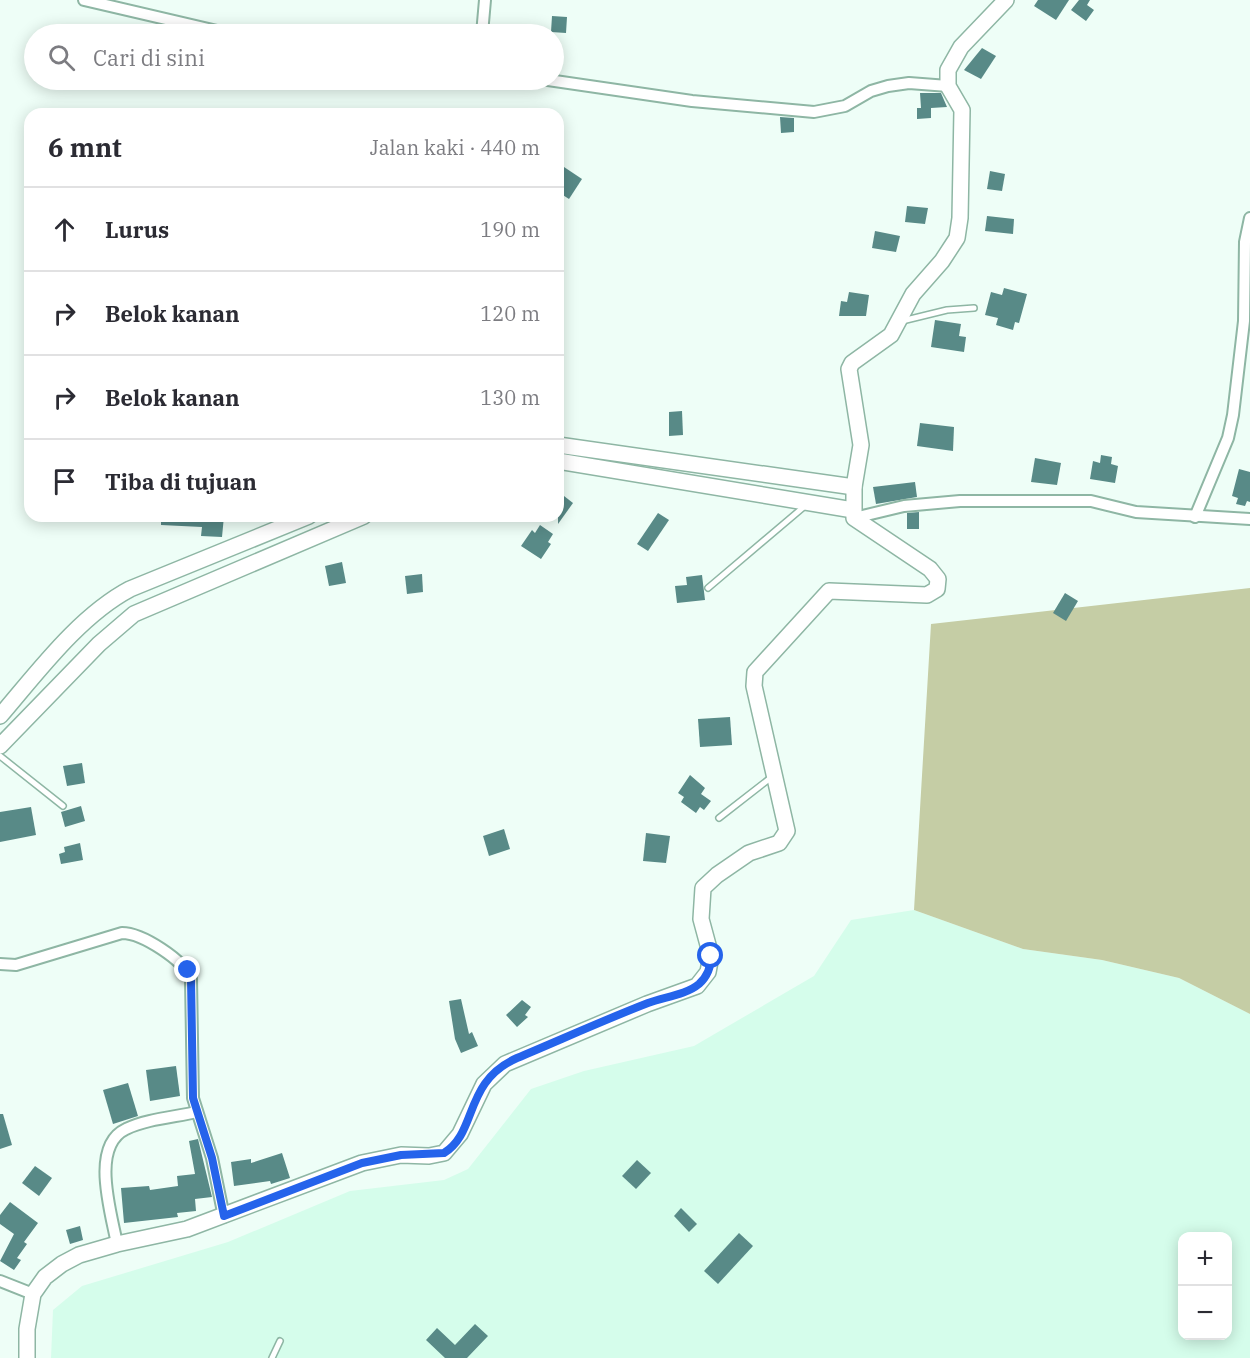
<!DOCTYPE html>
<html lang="id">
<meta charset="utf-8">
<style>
body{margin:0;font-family:"IBM Plex Serif",serif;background:#f7f7f7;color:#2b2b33}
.controls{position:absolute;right:18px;bottom:18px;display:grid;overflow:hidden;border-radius:12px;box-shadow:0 3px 15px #0003}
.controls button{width:54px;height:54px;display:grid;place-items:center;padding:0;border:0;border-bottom:2px solid #e1e1e2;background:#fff;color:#2b2b33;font:30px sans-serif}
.stop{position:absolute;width:18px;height:18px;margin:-14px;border:4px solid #2563eb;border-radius:50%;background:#fff}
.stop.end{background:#2563eb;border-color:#fff;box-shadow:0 2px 6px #0008}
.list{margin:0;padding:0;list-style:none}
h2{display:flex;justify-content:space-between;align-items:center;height:78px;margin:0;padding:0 24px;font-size:26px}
h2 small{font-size:20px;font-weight:400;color:#7c7c81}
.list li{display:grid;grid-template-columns:39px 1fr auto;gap:18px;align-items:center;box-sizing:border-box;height:84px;padding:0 24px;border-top:2px solid #e1e1e2}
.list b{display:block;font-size:22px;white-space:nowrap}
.list em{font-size:20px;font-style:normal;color:#7c7c81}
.icon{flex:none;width:33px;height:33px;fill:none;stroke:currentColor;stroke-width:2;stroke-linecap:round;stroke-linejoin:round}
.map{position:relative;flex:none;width:1250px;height:1358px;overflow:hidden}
.search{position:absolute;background:#fff;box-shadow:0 3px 15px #0003;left:24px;top:24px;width:540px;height:66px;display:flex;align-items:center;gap:15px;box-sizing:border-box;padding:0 21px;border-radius:33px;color:#7c7c81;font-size:22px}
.panel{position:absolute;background:#fff;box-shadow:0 3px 15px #0003;left:24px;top:108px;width:540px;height:414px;border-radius:18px}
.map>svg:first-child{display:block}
.built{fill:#d5fdeb;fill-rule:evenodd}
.forest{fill:#c5cda5}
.building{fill:#588a87}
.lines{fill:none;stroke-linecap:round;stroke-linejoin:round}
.lane-casing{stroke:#8eb6a4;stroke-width:8}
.street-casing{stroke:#8eb6a4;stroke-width:14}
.secondary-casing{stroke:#8eb6a4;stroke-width:18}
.lane{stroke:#fff;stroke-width:5}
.street{stroke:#fff;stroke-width:10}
.secondary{stroke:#fff;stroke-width:15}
.route{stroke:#2563eb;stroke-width:8}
</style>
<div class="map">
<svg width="1250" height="1358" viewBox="0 0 1250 1358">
<rect width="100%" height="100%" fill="#eefef7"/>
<!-- built -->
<path class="built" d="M914 910 1023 949 1102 960 1179 978 1250 1014V1358H51L53 1310 82 1286 228 1242 350 1191 444 1180 468 1169 531 1089 584 1071 694 1046 814 976 851 920ZM1182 1236H1228V1336H1182Z"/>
<!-- forest -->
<path class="forest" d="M1250 588V1014L1179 978 1102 960 1023 949 914 910 931 624Z"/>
<!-- building -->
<g class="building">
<path d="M1038 0H1069L1056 20 1034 6Z"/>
<path d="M1079 0H1090L1087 5 1094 10 1086 21 1071 10Z"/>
<path d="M552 16 567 17 566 33 551 32Z"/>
<path d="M982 48 996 56 981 79 964 70Z"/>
<path d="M920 93H941L947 107 931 108V118L917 119V108H921Z"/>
<path d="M780 117 794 118V132L781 133Z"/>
<path d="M558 163 582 179 569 199 558 192Z"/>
<path d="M990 171 1005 174 1002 191 987 189Z"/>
<path d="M907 206 928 208 925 224 905 222Z"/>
<path d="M987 216 1014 219 1013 234 985 231Z"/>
<path d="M875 231 900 236 896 252 872 248Z"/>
<path d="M1004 288 1027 294 1019 323 1015 322 1013 330 996 325 998 318 985 315 991 292 1002 295Z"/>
<path d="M849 292 869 295 866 316H839L841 301 847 302Z"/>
<path d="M935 320 961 324 959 336 966 337 964 352 931 347Z"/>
<path d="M682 411 683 435 669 436V412Z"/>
<path d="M920 423 954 427 953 451 917 446Z"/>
<path d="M1101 455 1112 457 1111 464 1118 466 1115 483 1090 479 1093 461 1100 463Z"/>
<path d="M1035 458 1061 463 1057 485 1031 482Z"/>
<path d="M1239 469 1250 472V502L1247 501 1245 506 1236 504 1238 498 1232 496Z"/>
<path d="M915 482 917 497 876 504 873 487Z"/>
<path d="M564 496 573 503 558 524V503Z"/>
<path d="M919 512V529H907V513Z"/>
<path d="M658 513 669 520 648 551 637 544Z"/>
<path d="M161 516H224L222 537 201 536 202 527 161 525Z"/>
<path d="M540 525 553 534 548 542 551 544 541 559 521 546 532 530 535 533Z"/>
<path d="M342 562 346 583 329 586 325 566Z"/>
<path d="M422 574 423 592 407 594 405 576Z"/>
<path d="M702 575 705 600 677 603 675 586 687 585 686 577Z"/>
<path d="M1065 593 1078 601 1066 621 1053 613Z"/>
<path d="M730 717 732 745 700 747 698 719Z"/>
<path d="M82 763 85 783 67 786 63 766Z"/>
<path d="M690 775 705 788 701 794 711 801 704 810 700 807 696 813 681 802 684 797 678 793Z"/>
<path d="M81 806 85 821 65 827 61 812Z"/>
<path d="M31 807 36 835 0 842V812Z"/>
<path d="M504 829 510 849 489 856 483 836Z"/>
<path d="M646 833 670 836 666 863 643 861Z"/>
<path d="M80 843 83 860 61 864 59 854 65 852 64 847Z"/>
<path d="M461 999 469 1034 472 1032 478 1046 461 1053 455 1039 449 1001Z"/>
<path d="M522 1000 531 1007 525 1015 528 1017 517 1027 506 1015Z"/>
<path d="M176 1066 180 1096 150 1101 146 1070Z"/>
<path d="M128 1083 138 1116 113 1124 103 1090Z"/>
<path d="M0 1114H3L12 1145 0 1149Z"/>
<path d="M198 1139 212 1197 195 1199 196 1211 177 1213 178 1217 124 1223 121 1188 149 1186 150 1190 178 1186 177 1176 195 1174 189 1141Z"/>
<path d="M282 1153 290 1178 271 1184 270 1181 234 1186 231 1162 251 1159V1163Z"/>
<path d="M637 1160 651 1173 636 1189 622 1176Z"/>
<path d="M35 1166 52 1178 39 1196 22 1183Z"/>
<path d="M10 1202 38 1223 24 1242 27 1244 17 1258 21 1260 14 1270 0 1261 14 1234 0 1224V1215Z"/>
<path d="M681 1208 697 1224 689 1232 674 1216Z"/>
<path d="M80 1226 83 1240 70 1244 66 1230Z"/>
<path d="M739 1233 753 1246 718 1284 704 1271Z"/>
<path d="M475 1324 488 1336 467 1358H445L426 1340 437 1328 455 1345Z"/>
</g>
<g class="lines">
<!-- lane casing -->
<g class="lane-casing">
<g id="lane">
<path d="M902 321 947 310 974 308"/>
<path d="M708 588 806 505"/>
<path d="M0 756 63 806"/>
<path d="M719 818 773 776"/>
<path d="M272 1358 280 1341"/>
</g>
</g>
<!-- street casing -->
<g class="street-casing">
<g id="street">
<path d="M84 0 230 34"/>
<path d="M482 34 485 0"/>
<path d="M548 80 692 101 814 112 845 106 871 91 888 86 909 83 948 86"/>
<path d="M1195 517 1228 438 1233 415 1244 321 1245 242 1250 218"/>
<path d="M854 518 904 506 960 501H1091L1136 512 1250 519"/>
<path d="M0 964 16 965 122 933C142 933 184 960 191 979L193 1098 212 1158 224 1217"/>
<path d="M117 1244C111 1212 90 1146 126 1129 146 1119 175 1117 197 1112"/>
<path d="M0 1281 33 1294"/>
</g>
</g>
<!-- secondary casing -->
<g class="secondary-casing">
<g id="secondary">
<path d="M558 445 854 487"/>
<path d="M558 461 853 510"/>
<path d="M0 716C37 673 79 616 130 589L309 516"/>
<path d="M0 746 99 644 134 614 364 516"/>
<path d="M27 1358V1329L33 1294 45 1277 62 1264 79 1255 117 1244 187 1229 362 1163 401 1155 429 1156 444 1153 460 1134 484 1084 505 1064 647 1004 697 986 708 972 711 956 701 919 703 888 717 875 749 853 779 843 787 831 754 686 755 672 829 591 927 595 937 589 938 579 930 569 854 518V487L861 445 849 369 852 363 891 335 913 294 942 261 957 238 960 218 962 110 948 86V70L961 47 1006 0"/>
</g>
</g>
<!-- lane -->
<use href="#lane" class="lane"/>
<!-- street -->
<use href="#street" class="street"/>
<!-- secondary -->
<use href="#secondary" class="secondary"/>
</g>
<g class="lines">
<!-- route -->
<path class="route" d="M188 970 191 979 193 1098 212 1158 224 1216 362 1163 401 1155 444 1153C478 1132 463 1082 517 1058 560 1040 604 1020 648 1003 664 997 686 995 699 984 708 976 711 967 711 956"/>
</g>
</svg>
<div class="controls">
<button>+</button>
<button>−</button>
</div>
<div class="stop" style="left:711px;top:956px"></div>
<div class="stop end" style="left:188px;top:970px"></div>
<div class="search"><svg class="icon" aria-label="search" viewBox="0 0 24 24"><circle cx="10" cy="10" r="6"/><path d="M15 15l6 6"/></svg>Cari di sini</div>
<section class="panel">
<h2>6 mnt<small>Jalan kaki · 440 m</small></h2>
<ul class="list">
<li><svg class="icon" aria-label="ahead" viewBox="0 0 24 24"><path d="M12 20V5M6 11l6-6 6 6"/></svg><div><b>Lurus</b></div><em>190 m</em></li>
<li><svg class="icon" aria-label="right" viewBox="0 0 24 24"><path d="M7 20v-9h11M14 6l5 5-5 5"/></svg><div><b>Belok kanan</b></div><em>120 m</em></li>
<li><svg class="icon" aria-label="right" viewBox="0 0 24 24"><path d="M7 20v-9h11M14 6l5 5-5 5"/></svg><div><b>Belok kanan</b></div><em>130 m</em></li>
<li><svg class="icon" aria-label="arrive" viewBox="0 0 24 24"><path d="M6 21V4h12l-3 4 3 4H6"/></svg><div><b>Tiba di tujuan</b></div></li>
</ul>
</section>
</div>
